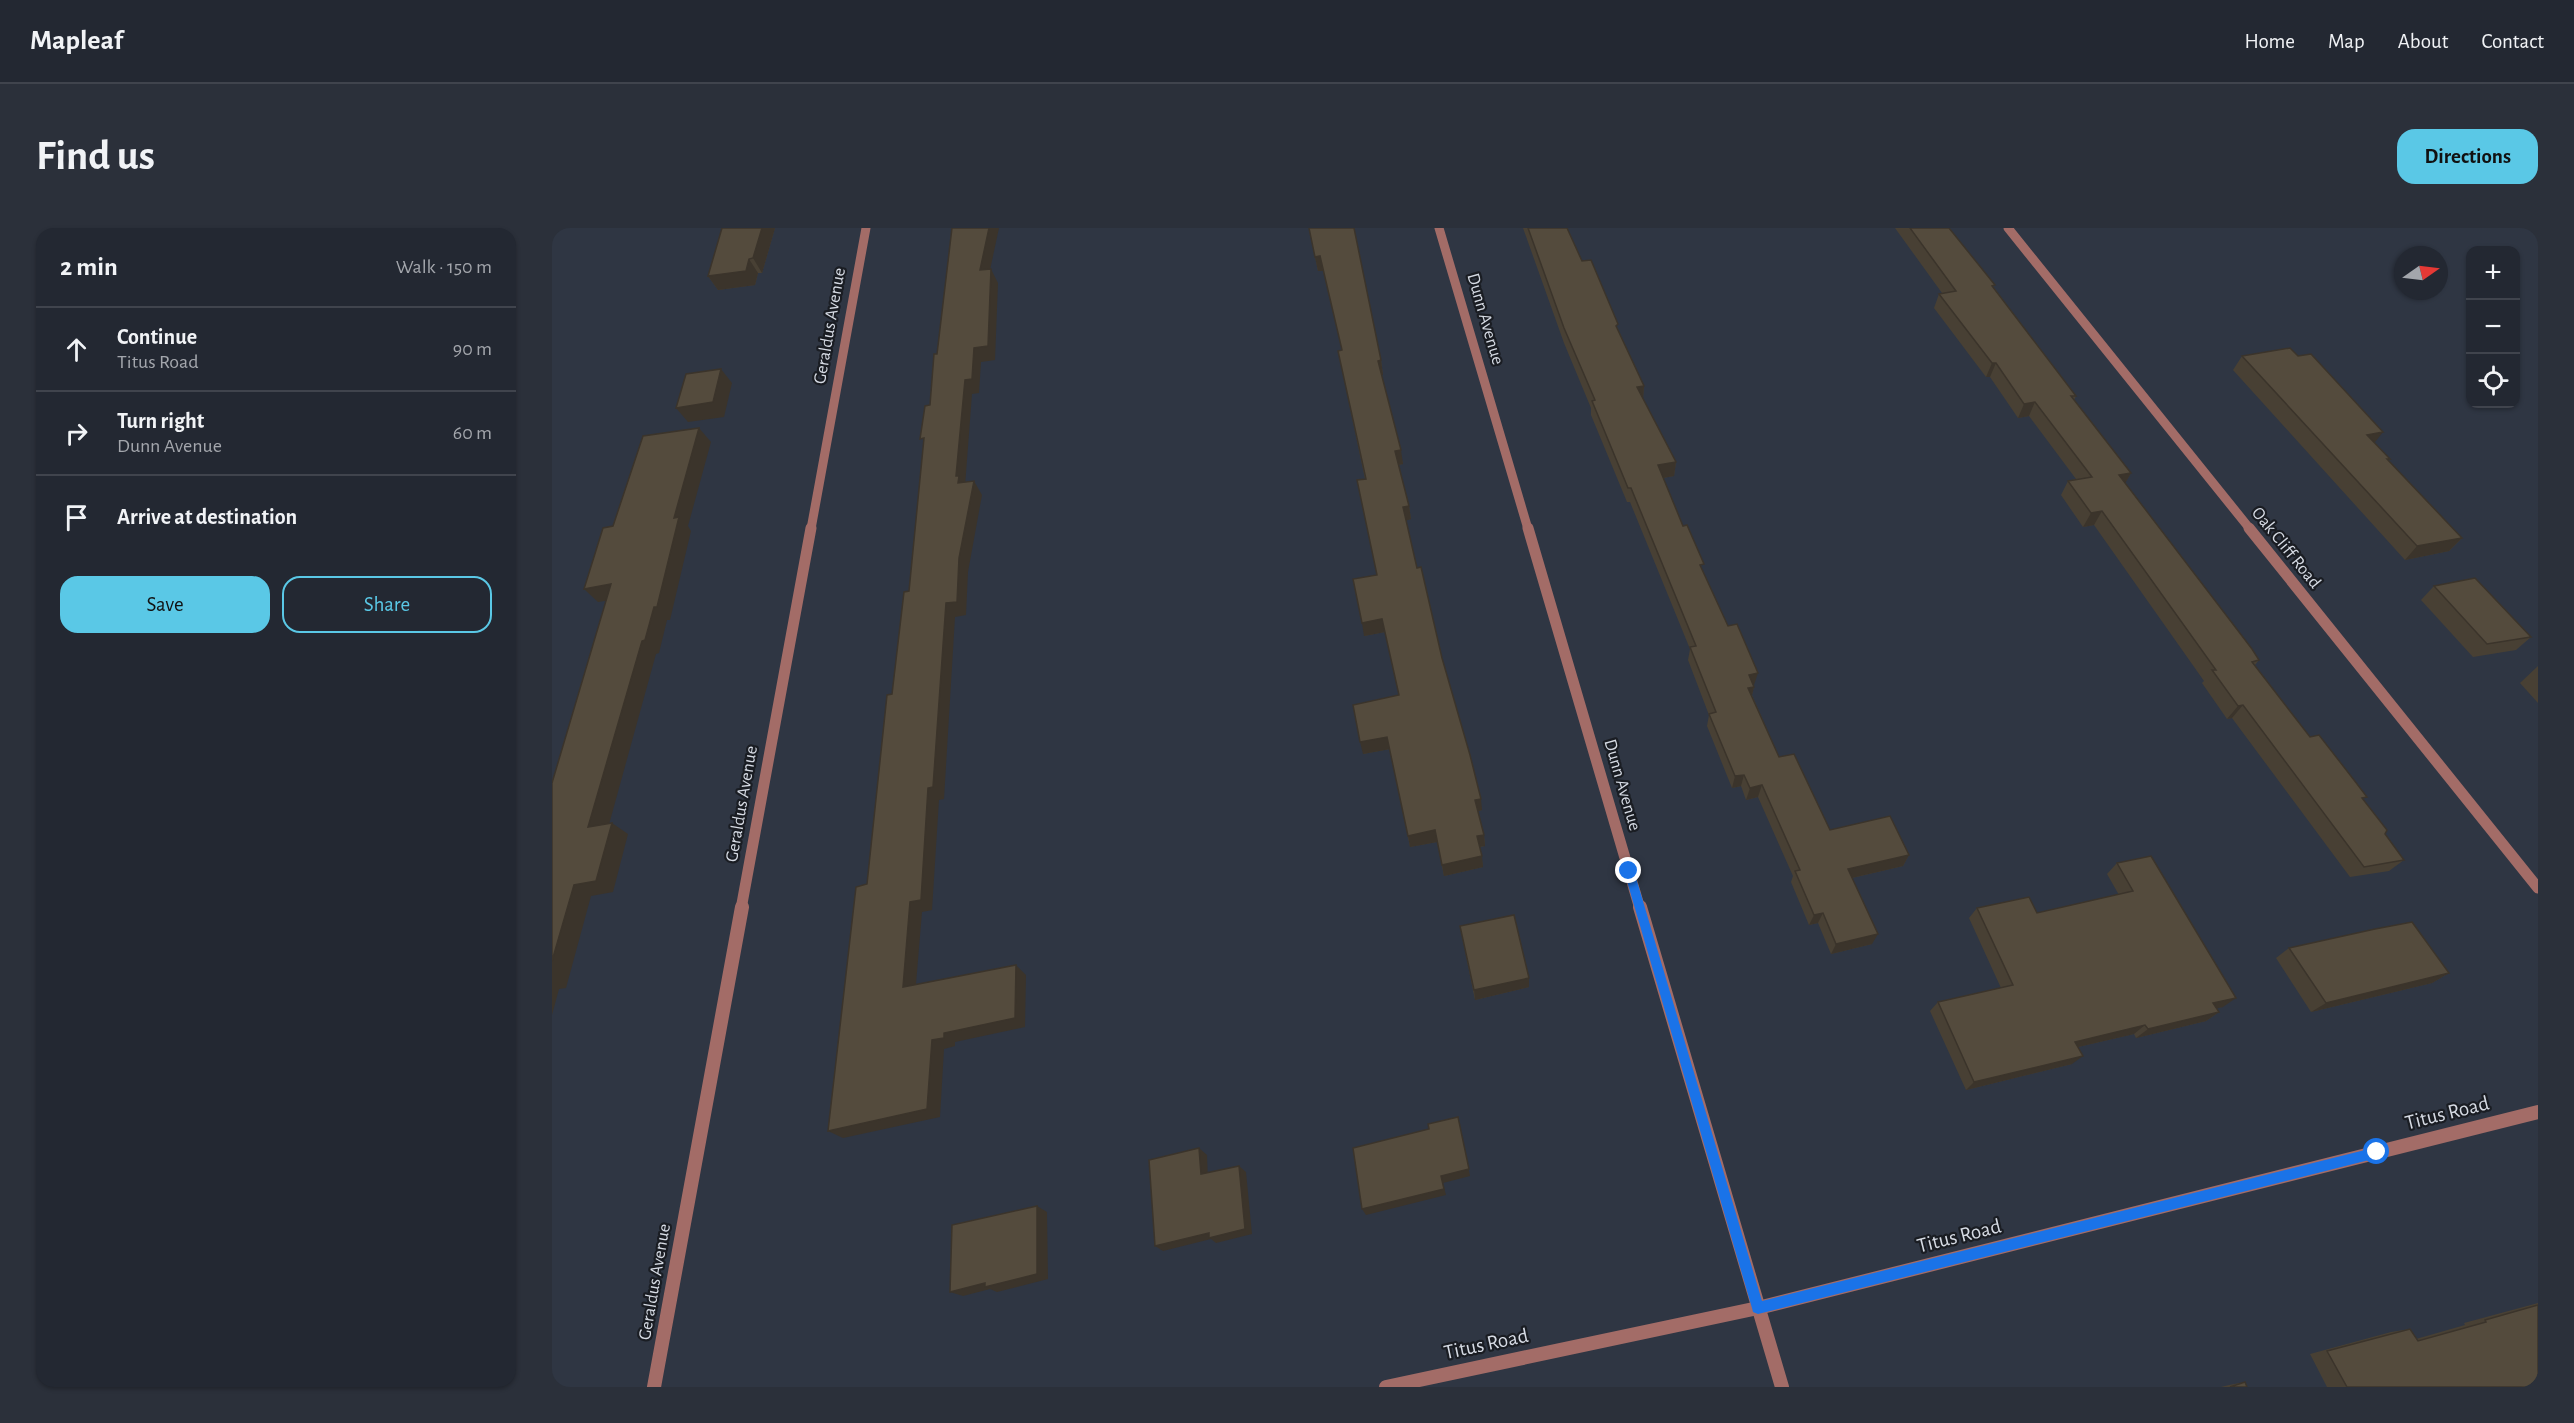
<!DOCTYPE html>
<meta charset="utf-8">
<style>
body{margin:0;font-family:"Alegreya Sans",sans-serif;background:#2b303a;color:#f1f3f6}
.controls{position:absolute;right:18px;top:18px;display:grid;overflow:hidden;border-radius:12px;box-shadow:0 2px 4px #0004}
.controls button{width:54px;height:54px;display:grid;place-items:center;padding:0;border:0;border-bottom:2px solid #40444d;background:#232832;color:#f1f3f6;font:30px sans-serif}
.compass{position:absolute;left:1842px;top:18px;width:54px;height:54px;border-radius:50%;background:#232832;box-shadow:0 2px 4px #0004;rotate:76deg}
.stop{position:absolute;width:18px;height:18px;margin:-14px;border:4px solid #1a73e8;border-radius:50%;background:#fff}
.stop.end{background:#1a73e8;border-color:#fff;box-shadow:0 2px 6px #0008}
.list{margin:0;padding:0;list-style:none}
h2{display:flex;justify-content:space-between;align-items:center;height:78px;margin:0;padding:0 24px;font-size:26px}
h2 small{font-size:20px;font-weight:400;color:#a3a6ac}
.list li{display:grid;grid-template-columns:39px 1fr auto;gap:18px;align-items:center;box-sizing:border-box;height:84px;padding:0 24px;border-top:2px solid #40444d}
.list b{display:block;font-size:22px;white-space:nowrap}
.list p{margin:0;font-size:20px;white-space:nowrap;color:#a3a6ac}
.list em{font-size:20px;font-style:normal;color:#a3a6ac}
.actions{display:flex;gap:12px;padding:18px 24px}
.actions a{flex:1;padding:14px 0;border:2px solid #5ac8e6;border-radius:18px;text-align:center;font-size:21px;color:#5ac8e6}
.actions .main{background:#5ac8e6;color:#111}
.icon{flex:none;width:33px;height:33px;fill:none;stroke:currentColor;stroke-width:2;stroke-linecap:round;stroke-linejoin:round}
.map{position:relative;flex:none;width:1986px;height:1159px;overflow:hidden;border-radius:18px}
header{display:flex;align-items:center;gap:36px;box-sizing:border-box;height:84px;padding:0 30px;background:#232832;border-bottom:2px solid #40444d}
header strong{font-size:28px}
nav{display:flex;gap:33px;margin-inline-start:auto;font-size:21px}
.intro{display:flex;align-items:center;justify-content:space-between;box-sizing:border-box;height:144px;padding:0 36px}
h1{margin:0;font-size:42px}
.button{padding:15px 27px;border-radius:18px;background:#5ac8e6;color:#111;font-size:21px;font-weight:700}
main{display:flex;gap:36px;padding:0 36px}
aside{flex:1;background:#232832;border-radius:18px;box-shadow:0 2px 4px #0004}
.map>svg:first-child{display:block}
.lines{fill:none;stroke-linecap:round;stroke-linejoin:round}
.street-far2{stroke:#a36c67;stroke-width:9}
.street-far1{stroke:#a36c67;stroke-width:11}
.street{stroke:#a36c67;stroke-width:14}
.wall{fill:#484034}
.shaded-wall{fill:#3b342b}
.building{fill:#544b3d;stroke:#3b342b;stroke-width:1.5}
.route{fill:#1a73e8}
.labels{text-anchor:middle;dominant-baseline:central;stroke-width:4.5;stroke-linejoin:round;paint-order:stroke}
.street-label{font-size:18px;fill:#d6dbe4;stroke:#1a1d23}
.near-street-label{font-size:21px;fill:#d6dbe4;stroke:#1a1d23}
</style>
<header>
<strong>Mapleaf</strong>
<nav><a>Home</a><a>Map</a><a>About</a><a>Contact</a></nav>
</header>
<div class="intro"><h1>Find us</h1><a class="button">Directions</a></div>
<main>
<aside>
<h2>2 min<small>Walk · 150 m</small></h2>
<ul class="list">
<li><svg class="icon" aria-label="ahead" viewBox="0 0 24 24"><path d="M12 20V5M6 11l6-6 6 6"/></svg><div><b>Continue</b><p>Titus Road</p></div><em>90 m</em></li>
<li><svg class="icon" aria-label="right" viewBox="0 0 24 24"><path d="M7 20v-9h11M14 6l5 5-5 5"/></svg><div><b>Turn right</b><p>Dunn Avenue</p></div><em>60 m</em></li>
<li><svg class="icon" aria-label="arrive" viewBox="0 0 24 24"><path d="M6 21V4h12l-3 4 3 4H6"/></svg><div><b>Arrive at destination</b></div></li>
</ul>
<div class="actions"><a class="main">Save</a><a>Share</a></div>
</aside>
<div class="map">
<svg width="1986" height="1159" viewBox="0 0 1986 1159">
<rect width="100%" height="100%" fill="#2f3643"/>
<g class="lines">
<!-- street-far2 -->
<g class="street-far2">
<path d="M887 0 976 301"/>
<path d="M1456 0 1698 301"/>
<path d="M259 301 314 0"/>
</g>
<!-- street-far1 -->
<g class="street-far1">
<path d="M976 300 1088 681"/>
<path d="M1697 300 1986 660"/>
<path d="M189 681 259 300"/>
</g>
<!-- street -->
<g class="street">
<path d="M1088 679 1230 1159"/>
<path d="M102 1159 190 679"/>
<path d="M834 1159 1206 1080 1986 884"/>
</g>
</g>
<!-- wall -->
<g class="wall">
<path d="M170 0H223L210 45H206L203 57 166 62 156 48Z"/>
<path d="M757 0 829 132 831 147H829L851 236 846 237 857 278 859 291 854 292 865 340 890 430 930 582 926 583 932 607 933 618 928 619 931 639 892 648 885 614 858 619 838 521 811 526 847 468 833 404 812 408 825 347 813 251 789 137 790 122 771 43H766Z"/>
<path d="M971 0H1015L1030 33 1066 101 1092 158 1091 170 1124 234 1122 248 1111 250 1131 298 1202 457V458L1200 467 1227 529 1278 602 1357 627 1351 638 1300 650 1320 716 1279 726 1266 695 1257 697 1239 654 1241 648 1206 569 1194 572 1189 558 1180 560 1155 498 1157 487 1136 432 1138 421 1078 274H1075L1039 187V180L1012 115Z"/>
<path d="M1343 0H1397L1524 168 1522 172 1579 245 1573 255 1707 432 1703 437 1758 509 1811 572 1833 606 1852 632 1837 643 1798 649 1680 490 1675 491 1650 455 1652 453 1542 297 1531 299 1509 267 1516 253 1524 251 1477 188 1466 190 1438 149H1434L1382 80 1387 66 1390 65Z"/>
<path d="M1690 128 1823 215 1838 231 1836 233 1910 310 1897 323 1853 332 1681 142Z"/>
<path d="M1882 358 1979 409 1964 422 1921 429 1869 372Z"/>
<path d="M1986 438V475L1968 455Z"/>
<path d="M1565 635 1671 779 1664 780 1667 784 1654 793 1584 810 1582 806 1526 819 1520 836 1414 862 1378 783 1386 774 1449 760 1417 690 1425 680 1485 685 1567 667 1555 646Z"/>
<path d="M908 698 977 759 923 772Z"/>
<path d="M1737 720 1897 745 1880 755 1759 784 1724 730Z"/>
<path d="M1986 1075V1159H1775L1758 1126 1839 1104 1858 1101 1864 1111 1913 1097 1912 1095Z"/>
<path d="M1693 1154 1695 1159H1669L1677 1157Z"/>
</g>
<!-- shaded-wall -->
<g class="shaded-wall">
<path d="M210 0H223L210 45 201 30Z"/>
<path d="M437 0H447L435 56 428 42Z"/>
<path d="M768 28 771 43H766L763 29Z"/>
<path d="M197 31 206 45 203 57 166 62 156 48Z"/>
<path d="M439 41 446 55 443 132 429 134 427 165 420 166 413 258 406 255 404 248 413 152 422 120Z"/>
<path d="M829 132 831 147H828L826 133Z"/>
<path d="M1440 135H1444L1438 149H1434Z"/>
<path d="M169 141 180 155 172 189 136 194 124 180Z"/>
<path d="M1092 158 1091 172 1085 159Z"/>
<path d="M1483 174 1477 188 1466 190 1472 176Z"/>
<path d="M147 200 159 214 136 298 139 303 118 392H115L107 425 104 426 53 611 36 599Z"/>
<path d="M1831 204 1820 218 1815 207Z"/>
<path d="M849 222 851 236 845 237 843 223Z"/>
<path d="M1124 234 1122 248 1105 251 1106 237Z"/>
<path d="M1579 245 1571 259 1567 247Z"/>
<path d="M422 253 430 267 416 344 414 387 403 389 392 571 387 572 380 682 370 684 363 768 351 759 358 674 376 560 394 375Z"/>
<path d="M857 278 859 291 853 293 851 279Z"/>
<path d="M1550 283 1542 297 1531 299 1539 285Z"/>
<path d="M1910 310 1897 323 1853 332 1865 318Z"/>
<path d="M59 356 73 370 46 374 32 361Z"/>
<path d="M830 391 833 404 812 408 810 395Z"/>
<path d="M1206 445 1202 457 1193 459 1197 447Z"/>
<path d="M1202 459 1199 471 1196 460Z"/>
<path d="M1691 477 1680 490 1675 491 1686 478Z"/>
<path d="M835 509 838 521 811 526 808 514Z"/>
<path d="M1192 547 1189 558 1180 560 1183 548Z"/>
<path d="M1210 557 1206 569 1194 572 1198 560Z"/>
<path d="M929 571 930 582 924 584 923 572Z"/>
<path d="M60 595 76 606 61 664 39 668 14 760 7 761 0 787V733L22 657Z"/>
<path d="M883 602 885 614 858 619 856 608Z"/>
<path d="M932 607 933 618 926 619 925 608Z"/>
<path d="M1357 627 1351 638 1291 652 1296 641Z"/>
<path d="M930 628 931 639 892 648 890 637Z"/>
<path d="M1271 685 1266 695 1257 697 1262 687Z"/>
<path d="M1326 706 1320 716 1279 726 1284 716Z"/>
<path d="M464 737 474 747 473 799 403 814V818L392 821 388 889 291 910 276 903 380 812 392 805Z"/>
<path d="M1897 745 1880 755 1759 784 1774 775Z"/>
<path d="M977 750V759L923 772 922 762Z"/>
<path d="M1684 770 1671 779 1648 784 1661 775Z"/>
<path d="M1667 784 1654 793 1584 810 1596 801Z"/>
<path d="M1593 797 1582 806 1513 822 1523 814Z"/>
<path d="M1531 828 1520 836 1414 862 1422 854Z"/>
<path d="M906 889 918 948 891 955 894 967 814 987 810 981 889 948Z"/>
<path d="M647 920 655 927 656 953 649 946Z"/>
<path d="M687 938 694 944 700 1006 664 1015 659 1011 611 1023 603 1018Z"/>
<path d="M485 978 495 984 496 1051 445 1064 438 1061 411 1068 398 1064Z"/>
</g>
<!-- building -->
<g class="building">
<path d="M170 0H210L201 30 197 31 194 43 156 48Z"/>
<path d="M400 0H437L428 42 439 41 436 118 422 120 420 151 413 152 404 248H407L406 255 422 253 407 330 405 374 394 375 381 559 376 560 369 672 358 674 351 759 464 737 463 790 392 805V810L380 812 375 881 276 903 304 659 315 656 335 467 340 466 352 364 357 363 372 210 368 211 373 178 378 177 382 126H385Z"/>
<path d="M757 0H802L829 132 826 133 849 222 843 223 857 278 851 279 865 340 869 339 890 430 918 527 929 571 923 572 932 607 925 608 930 628 890 637 883 602 856 608 835 509 808 514 801 477 847 467 830 391 810 395 801 351 825 347 805 252 814 251 786 123 790 122 768 28 763 29Z"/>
<path d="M976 0H1015L1030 33 1039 32 1066 96 1064 98 1092 158 1085 159 1124 234 1106 237 1131 298 1135 297 1152 336 1148 337 1176 398 1185 396 1206 445 1197 447 1202 459 1196 460 1227 529 1242 526 1278 602 1338 588 1357 627 1296 641 1326 706 1284 716 1271 685 1262 687 1243 643 1248 642 1210 557 1198 560 1192 547 1183 548 1157 486 1164 484 1138 419 1144 418 1079 260H1076L1040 173 1043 172 1012 100Z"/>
<path d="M1358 0H1397L1443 57 1440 58 1524 168H1519L1579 245 1567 247 1700 421 1707 432 1700 434 1758 509 1767 507 1802 552 1815 569 1810 570 1835 602 1833 606 1852 632 1812 639 1691 477 1686 478 1660 442H1664L1550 283 1539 285 1516 253 1540 249 1483 174 1472 176 1444 135H1440L1387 66 1404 63Z"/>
<path d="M1738 120 1746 128 1759 126 1831 204 1815 207 1838 231H1835L1910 310 1865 318 1690 128Z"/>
<path d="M169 141 161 174 124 180 134 146Z"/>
<path d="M147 200 122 290 127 289 105 379H102L93 412 90 413 36 599 60 595 44 653 22 657 0 733V555L59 356 32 361 51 300 61 298 91 208Z"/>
<path d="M1923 350 1979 409 1935 416 1882 358Z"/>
<path d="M1599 628 1684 770 1661 775 1667 784 1596 801 1593 797 1523 814 1531 828 1422 854 1386 774 1461 757 1425 680 1477 669 1485 685 1581 663 1565 635Z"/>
<path d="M962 687 977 750 922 762 908 698Z"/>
<path d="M1860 694 1897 745 1774 775 1737 720 1823 701Z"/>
<path d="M906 889 917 941 889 948 892 961 810 981 801 920 877 901 876 896Z"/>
<path d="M647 920 649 946 687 938 693 1001 657 1010V1005L603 1018 597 932Z"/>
<path d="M485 978V1046L433 1059V1055L398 1064 400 997Z"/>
<path d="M1986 1077V1159H1795L1775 1123 1858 1101 1866 1113 1934 1094 1933 1092Z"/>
<path d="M1693 1154 1695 1159H1678Z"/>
</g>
<!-- route -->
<path class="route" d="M1077 639 1082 643 1210 1073 1825 919 1831 924 1825 930 1206 1086 1201 1084 1200 1080 1072 643Z"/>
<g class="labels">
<!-- street labels -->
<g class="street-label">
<text transform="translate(933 91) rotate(74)">Dunn Avenue</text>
<text transform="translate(278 98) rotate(-80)">Geraldus Avenue</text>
<text transform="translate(1734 320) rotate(51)">Oak Cliff Road</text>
<text transform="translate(1070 557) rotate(74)">Dunn Avenue</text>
<text transform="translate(190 576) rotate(-80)">Geraldus Avenue</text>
<text transform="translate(103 1054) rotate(-80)">Geraldus Avenue</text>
</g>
<!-- near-street labels -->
<g class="near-street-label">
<text transform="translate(1895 885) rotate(-14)">Titus Road</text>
<text transform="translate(1407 1008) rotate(-14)">Titus Road</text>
<text transform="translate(934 1116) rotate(-12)">Titus Road</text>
</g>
</g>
</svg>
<div class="controls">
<button>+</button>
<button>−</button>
<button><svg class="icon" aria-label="locate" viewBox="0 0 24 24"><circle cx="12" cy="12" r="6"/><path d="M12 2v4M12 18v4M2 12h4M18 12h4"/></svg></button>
</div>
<svg class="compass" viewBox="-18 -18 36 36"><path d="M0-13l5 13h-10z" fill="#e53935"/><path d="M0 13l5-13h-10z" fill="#a3a6ac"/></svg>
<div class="stop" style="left:1825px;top:924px"></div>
<div class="stop end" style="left:1077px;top:643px"></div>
</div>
</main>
